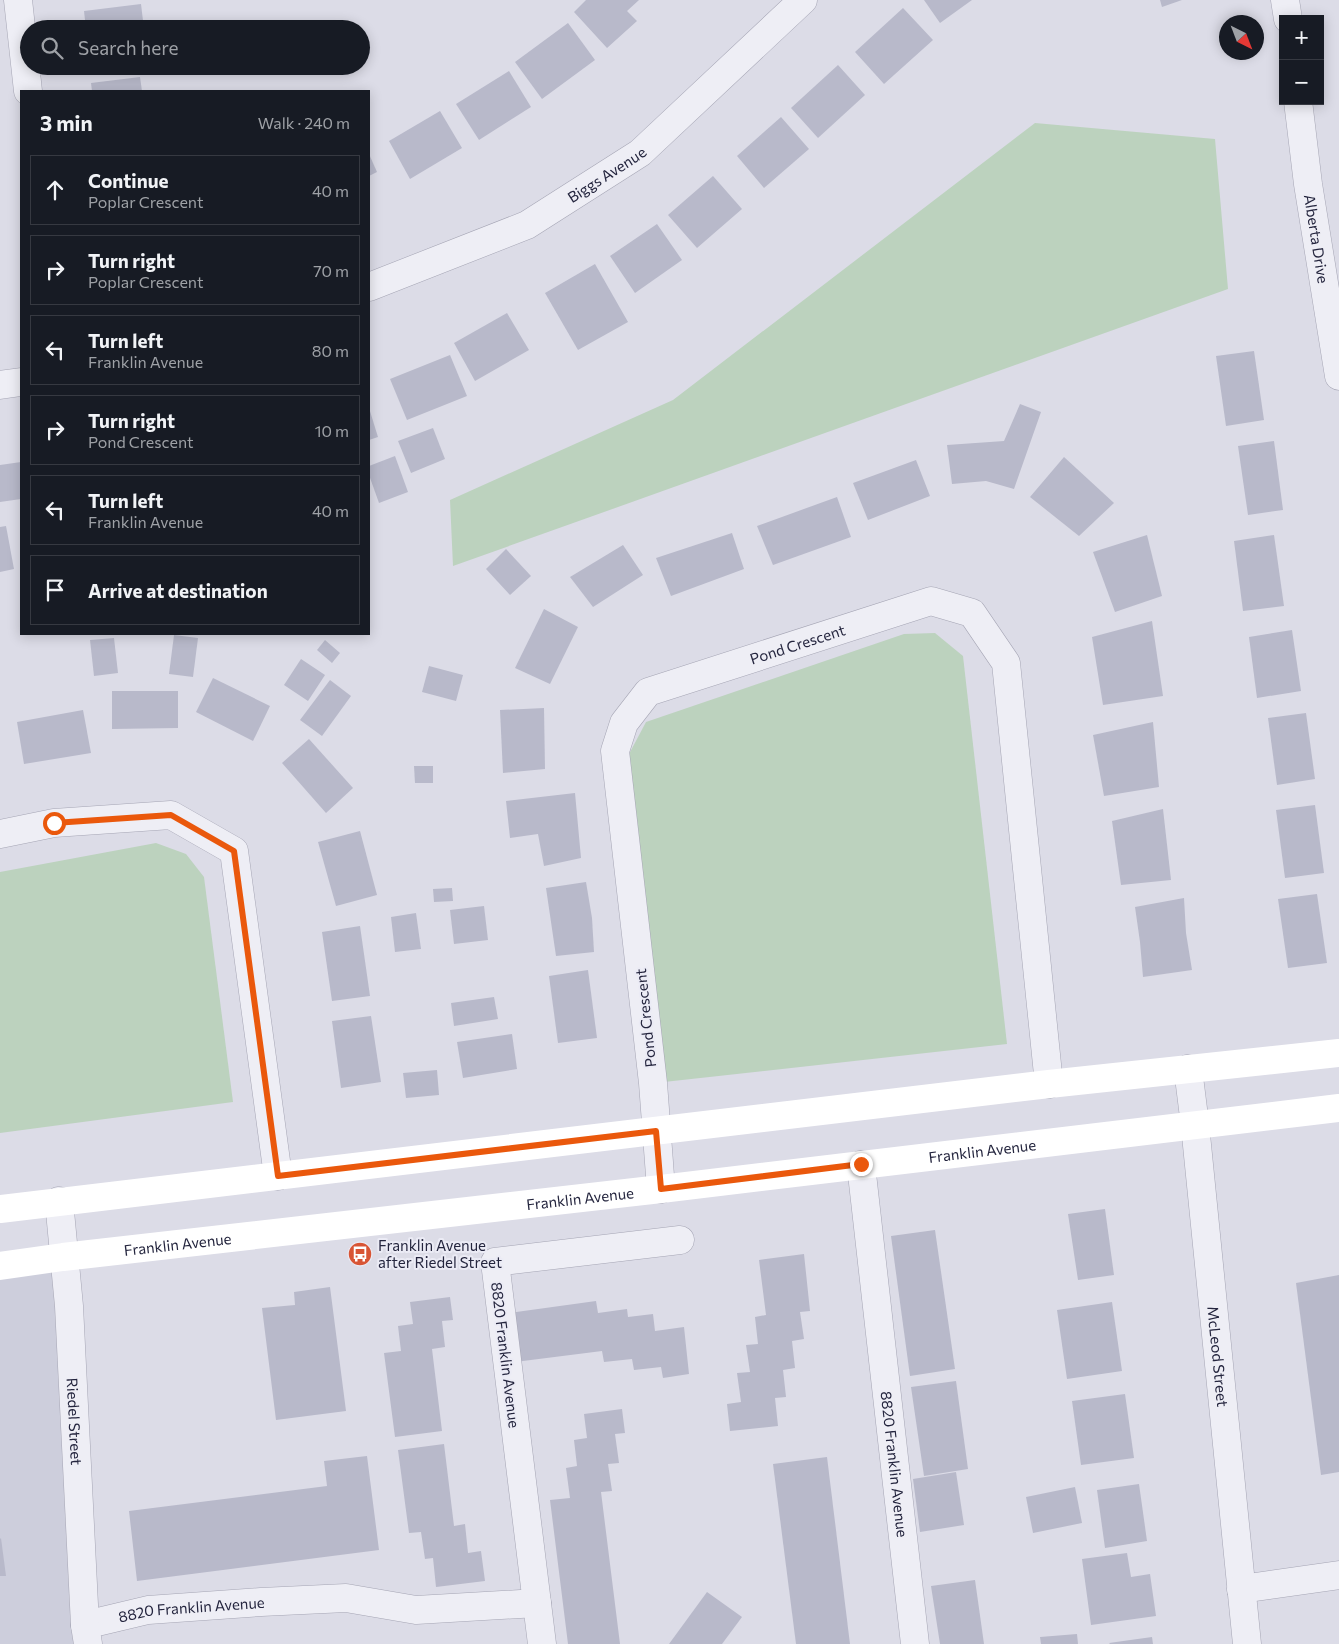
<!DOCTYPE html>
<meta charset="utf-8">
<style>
body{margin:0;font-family:Commissioner,sans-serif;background:#20242c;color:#f1f3f6}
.controls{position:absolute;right:15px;top:15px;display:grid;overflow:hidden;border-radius:0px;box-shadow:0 2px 12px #0003}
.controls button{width:45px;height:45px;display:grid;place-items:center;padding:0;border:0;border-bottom:1px solid #363941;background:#171b24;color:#f1f3f6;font:25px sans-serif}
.compass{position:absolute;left:1219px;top:15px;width:45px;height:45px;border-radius:50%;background:#171b24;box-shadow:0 2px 12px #0003;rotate:138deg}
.stop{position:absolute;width:15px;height:15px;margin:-11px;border:4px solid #ea580c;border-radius:50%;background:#fff}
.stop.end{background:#ea580c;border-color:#fff;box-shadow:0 1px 5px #0008}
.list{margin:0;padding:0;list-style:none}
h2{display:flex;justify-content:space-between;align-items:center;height:65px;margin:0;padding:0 20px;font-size:21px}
h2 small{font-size:16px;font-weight:400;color:#9ea1a6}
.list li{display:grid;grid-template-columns:32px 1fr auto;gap:15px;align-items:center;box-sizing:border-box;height:70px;margin:0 10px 10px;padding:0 10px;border:1px solid #363941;border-radius:0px}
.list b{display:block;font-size:19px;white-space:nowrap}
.list p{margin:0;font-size:16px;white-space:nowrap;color:#9ea1a6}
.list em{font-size:16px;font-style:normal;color:#9ea1a6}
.icon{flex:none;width:28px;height:28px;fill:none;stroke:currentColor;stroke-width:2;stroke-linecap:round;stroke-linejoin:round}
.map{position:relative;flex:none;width:1339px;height:1644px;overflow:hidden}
.search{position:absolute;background:#171b24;box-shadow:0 2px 12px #0003;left:20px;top:20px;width:350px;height:55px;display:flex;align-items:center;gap:12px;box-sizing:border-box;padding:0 18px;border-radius:28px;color:#9ea1a6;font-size:19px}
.panel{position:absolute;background:#171b24;box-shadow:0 2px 12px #0003;left:20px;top:90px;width:350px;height:545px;border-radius:0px}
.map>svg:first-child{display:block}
.built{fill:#cdcedc}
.green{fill:#bcd2be}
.building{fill:#b8b9ca}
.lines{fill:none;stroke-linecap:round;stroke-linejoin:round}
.minor-casing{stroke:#a5a5b4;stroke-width:29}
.tertiary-casing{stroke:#a5a5b4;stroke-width:29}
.minor{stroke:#eeeef5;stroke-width:28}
.tertiary{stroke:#eeeef5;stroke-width:28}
.secondary{stroke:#fff;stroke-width:28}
.route{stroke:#ea580c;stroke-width:6}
.labels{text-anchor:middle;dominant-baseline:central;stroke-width:4;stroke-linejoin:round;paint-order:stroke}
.street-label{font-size:15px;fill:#24253e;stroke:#ebebf5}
.poi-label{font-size:15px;fill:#24253e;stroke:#ebebf5;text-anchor:start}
</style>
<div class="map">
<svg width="1339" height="1644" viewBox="0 0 1339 1644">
<rect width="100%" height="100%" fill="#dcdce7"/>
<!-- built -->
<path class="built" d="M63 1257 88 1644H0V1266Z"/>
<!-- green -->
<g class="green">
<path d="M1035 123 1215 139 1228 289 453 566 450 500 673 400Z"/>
<path d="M935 633 963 656 1007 1044 664 1082 629 754 646 722 904 634Z"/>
<path d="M156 843 186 854 204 877 233 1102 0 1133V872Z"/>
</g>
<!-- building -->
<g class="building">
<path d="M586 0H639L627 11 637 21 607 48 574 12Z"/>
<path d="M924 0H972L940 23Z"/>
<path d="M1160 0H1182L1162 7Z"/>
<path d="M141 4 144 29H86L84 11Z"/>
<path d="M903 8 933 40 884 84 855 52Z"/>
<path d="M568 23 595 60 542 99 515 62Z"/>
<path d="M838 65 865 95 818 138 791 108Z"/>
<path d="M509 71 531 107 479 140 456 104Z"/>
<path d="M140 77 142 91H92L91 83Z"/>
<path d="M440 111 462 148 410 179 389 141Z"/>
<path d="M781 117 809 149 764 188 737 156Z"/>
<path d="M369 154 377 172 369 176Z"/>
<path d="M713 176 742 209 697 248 668 215Z"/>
<path d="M657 224 682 260 635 293 610 256Z"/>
<path d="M595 264 628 322 578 350 545 293Z"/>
<path d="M507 313 529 350 475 381 454 343Z"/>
<path d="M1254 351 1264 420 1226 426 1216 356Z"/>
<path d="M450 355 467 396 407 420 390 379Z"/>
<path d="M1020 404 1041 412 1014 489 986 481 952 484 947 445 1004 441Z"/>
<path d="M369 408 378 437 369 440Z"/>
<path d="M433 428 445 459 411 473 398 441Z"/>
<path d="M1274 441 1283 510 1248 515 1238 446Z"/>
<path d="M395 456 408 492 379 503 369 475V466Z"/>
<path d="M1064 457 1114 503 1079 536 1030 497Z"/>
<path d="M916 460 930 496 868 520 853 483Z"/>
<path d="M21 462V499L0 502V465Z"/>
<path d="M837 497 851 537 773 565 757 526Z"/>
<path d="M6 526 14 569 0 572V527Z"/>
<path d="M732 533 744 569 671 596 656 558Z"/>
<path d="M1147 535 1162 596 1115 612 1093 552Z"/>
<path d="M1274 535 1284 606 1243 611 1234 541Z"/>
<path d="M623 545 643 575 593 607 570 577Z"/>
<path d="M506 549 531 576 510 595 486 569Z"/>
<path d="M544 609 578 627 550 684 515 668Z"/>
<path d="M1152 621 1163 696 1103 705 1092 637Z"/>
<path d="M1292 630 1301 691 1257 698 1249 637Z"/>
<path d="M174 635 198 638 193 677 169 674Z"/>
<path d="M114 638 118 673 94 676 90 640Z"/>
<path d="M325 640 340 653 332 663 317 650Z"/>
<path d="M301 659 325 675 308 701 284 685Z"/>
<path d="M429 666 463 675 456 701 422 692Z"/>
<path d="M213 678 270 706 253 741 196 712Z"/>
<path d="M330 680 351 696 322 736 300 720Z"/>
<path d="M112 691H178V728L112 729Z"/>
<path d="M544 708 545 769 503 773 500 710Z"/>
<path d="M83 710 91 753 24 764 17 722Z"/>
<path d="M1306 713 1315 779 1277 785 1268 718Z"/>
<path d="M1153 722 1159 787 1104 796 1093 735Z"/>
<path d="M309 739 353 788 326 813 282 763Z"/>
<path d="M414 766H433V783H415Z"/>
<path d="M575 793 581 858 544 866 538 834 510 838 506 801Z"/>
<path d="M1315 805 1324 873 1285 878 1276 810Z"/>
<path d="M1163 809 1171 880 1121 885 1112 821Z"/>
<path d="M360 831 377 895 336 906 318 842Z"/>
<path d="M586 882 592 918 594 952 556 956 546 888Z"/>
<path d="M452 888 453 901 434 902 433 889Z"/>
<path d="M1317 894 1327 963 1288 968 1278 899Z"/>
<path d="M1184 898 1186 933 1192 970 1143 977 1140 942 1135 907Z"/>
<path d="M484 906 488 940 454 944 450 910Z"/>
<path d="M416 913 421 949 395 952 391 917Z"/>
<path d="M360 926 370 996 332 1001 322 932Z"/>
<path d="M588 970 597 1038 558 1043 549 976Z"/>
<path d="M494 997 498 1019 454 1026 451 1003Z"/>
<path d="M371 1016 381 1082 341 1088 332 1021Z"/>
<path d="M512 1034 517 1069 463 1078 457 1042Z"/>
<path d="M437 1070 439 1095 406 1098 403 1073Z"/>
<path d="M1105 1209 1114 1275 1078 1280 1068 1214Z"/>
<path d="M935 1230 955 1369 910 1376 891 1236Z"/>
<path d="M804 1254 810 1311 800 1312 804 1339 792 1341 795 1368 783 1370 786 1397 775 1398 778 1426 730 1431 727 1404 741 1402 737 1373 750 1372 746 1345 758 1344 755 1317 766 1315 759 1260Z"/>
<path d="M1339 1275V1472L1321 1475 1296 1283Z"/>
<path d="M330 1287 346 1411 276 1420 262 1308 295 1305 294 1292Z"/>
<path d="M450 1297 453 1320 442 1321 445 1347 432 1349 442 1431 395 1437 384 1353 401 1351 398 1326 413 1324 410 1302Z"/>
<path d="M596 1301 598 1313 627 1309 628 1317 653 1314 655 1331 684 1327 689 1374 663 1378 661 1367 634 1370 632 1359 604 1362 602 1351 515 1362 509 1313Z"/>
<path d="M1112 1302 1122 1371 1067 1379 1057 1310Z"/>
<path d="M956 1381 968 1469 924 1476 911 1387Z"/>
<path d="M1125 1394 1134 1458 1081 1465 1072 1401Z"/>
<path d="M622 1409 625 1433 615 1434 619 1463 608 1464 612 1491 601 1492 620 1644H568L550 1500 570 1498 566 1468 577 1466 574 1440 587 1438 584 1414Z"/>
<path d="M444 1444 454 1526 465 1524 468 1553 481 1551 485 1581 436 1587 433 1558 425 1559 421 1532 409 1533 398 1450Z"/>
<path d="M367 1456 379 1550 137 1581 129 1511 327 1486 324 1461Z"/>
<path d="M827 1457 850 1644H796L773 1464Z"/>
<path d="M956 1472 964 1525 920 1532 913 1479Z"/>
<path d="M1139 1484 1147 1541 1105 1548 1097 1490Z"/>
<path d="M1075 1487 1082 1523 1033 1533 1026 1497Z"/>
<path d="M1 1538 6 1576H0V1539Z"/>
<path d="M1127 1553 1131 1577 1150 1574 1156 1616 1091 1625 1082 1559Z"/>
<path d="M975 1580 984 1644H940L931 1586Z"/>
<path d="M707 1592 742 1617 722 1644H669Z"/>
<path d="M1077 1634 1078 1644H1041L1040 1637Z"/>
<path d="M1152 1637 1153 1644H1110L1109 1643Z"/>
</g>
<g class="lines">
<!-- minor casing -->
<g class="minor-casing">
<g id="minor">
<path d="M18 0 28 91"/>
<path d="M1285 0 1288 19"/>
<path id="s1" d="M1298 101 1308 184 1339 376"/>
<path id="s2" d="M369 287 527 225 640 153 803 0"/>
<path d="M0 385 21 382"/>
<path d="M0 834 54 823 171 815 234 851 278 1176"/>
<path id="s3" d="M1188 1069 1195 1125 1247 1644"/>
<path id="s4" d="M861 1165 915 1644"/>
<path id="s5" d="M661 1189 653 1083 615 751 624 723 648 692 931 601 972 613 1006 663 1049 1084"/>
<path d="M1241 1589 1339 1575"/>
<path id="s6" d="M85 1625 148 1610 261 1602 346 1598 416 1610 537 1603"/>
<path d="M542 1644 495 1262 680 1240"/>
</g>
</g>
<!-- tertiary casing -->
<g class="tertiary-casing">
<g id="tertiary">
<path id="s7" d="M59 1201 69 1306 85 1625 88 1644"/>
</g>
</g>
<!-- minor -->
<use href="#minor" class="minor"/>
<!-- tertiary -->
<use href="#tertiary" class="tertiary"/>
<!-- secondary -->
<g class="secondary">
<path d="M0 1209 1049 1084 1339 1053"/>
<path id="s8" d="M0 1266 63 1257 661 1189 1339 1108"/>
</g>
</g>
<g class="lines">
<!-- route -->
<path class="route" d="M54 823 171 815 234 851 278 1176 656 1131 661 1189 861 1164"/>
</g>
<!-- icons -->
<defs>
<g id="bus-disc" transform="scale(1.25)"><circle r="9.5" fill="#d85535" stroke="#ebebf5"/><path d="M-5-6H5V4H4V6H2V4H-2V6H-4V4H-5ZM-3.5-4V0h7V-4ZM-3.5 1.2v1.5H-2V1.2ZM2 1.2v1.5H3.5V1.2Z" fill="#fff"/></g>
</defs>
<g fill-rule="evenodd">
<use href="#bus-disc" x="360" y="1254"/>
</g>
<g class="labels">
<!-- street labels -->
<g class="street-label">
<text stroke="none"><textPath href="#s2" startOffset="264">Biggs Avenue</textPath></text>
<text stroke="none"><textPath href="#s1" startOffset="139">Alberta Drive</textPath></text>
<text stroke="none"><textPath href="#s5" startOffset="666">Pond Crescent</textPath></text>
<text transform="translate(645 1018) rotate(-96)">Pond Crescent</text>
<text stroke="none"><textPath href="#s8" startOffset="989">Franklin Avenue</textPath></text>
<text stroke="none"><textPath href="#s8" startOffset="584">Franklin Avenue</textPath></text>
<text stroke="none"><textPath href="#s8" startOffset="179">Franklin Avenue</textPath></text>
<text transform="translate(506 1355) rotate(83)">8820 Franklin Avenue</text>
<text stroke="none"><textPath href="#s3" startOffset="289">McLeod Street</textPath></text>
<text stroke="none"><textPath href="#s7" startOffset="221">Riedel Street</textPath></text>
<text stroke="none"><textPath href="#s4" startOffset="301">8820 Franklin Avenue</textPath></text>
<text stroke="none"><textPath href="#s6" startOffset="108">8820 Franklin Avenue</textPath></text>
</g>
<!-- poi labels -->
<g class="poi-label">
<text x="378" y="1245">Franklin Avenue<tspan x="378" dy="17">after Riedel Street</tspan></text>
</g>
</g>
</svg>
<div class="controls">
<button>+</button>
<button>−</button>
</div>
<svg class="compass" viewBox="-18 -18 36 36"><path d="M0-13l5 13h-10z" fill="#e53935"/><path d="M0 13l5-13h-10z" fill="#9ea1a6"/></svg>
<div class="stop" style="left:54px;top:823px"></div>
<div class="stop end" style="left:861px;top:1164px"></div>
<div class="search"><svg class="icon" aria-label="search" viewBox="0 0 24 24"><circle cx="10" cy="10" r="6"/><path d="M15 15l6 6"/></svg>Search here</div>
<section class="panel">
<h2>3 min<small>Walk · 240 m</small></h2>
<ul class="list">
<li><svg class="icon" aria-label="ahead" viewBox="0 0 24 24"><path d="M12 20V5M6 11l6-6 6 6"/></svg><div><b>Continue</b><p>Poplar Crescent</p></div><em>40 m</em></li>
<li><svg class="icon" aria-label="right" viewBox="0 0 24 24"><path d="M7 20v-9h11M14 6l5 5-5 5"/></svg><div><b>Turn right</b><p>Poplar Crescent</p></div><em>70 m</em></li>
<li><svg class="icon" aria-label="left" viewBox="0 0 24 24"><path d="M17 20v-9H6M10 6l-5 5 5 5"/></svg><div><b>Turn left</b><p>Franklin Avenue</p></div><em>80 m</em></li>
<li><svg class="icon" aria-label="right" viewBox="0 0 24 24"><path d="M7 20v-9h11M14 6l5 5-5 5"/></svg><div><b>Turn right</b><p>Pond Crescent</p></div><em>10 m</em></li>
<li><svg class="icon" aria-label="left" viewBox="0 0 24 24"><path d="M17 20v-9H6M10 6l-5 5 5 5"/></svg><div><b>Turn left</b><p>Franklin Avenue</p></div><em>40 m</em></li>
<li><svg class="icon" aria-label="arrive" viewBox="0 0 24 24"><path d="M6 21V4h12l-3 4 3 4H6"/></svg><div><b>Arrive at destination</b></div></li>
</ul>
</section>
</div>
